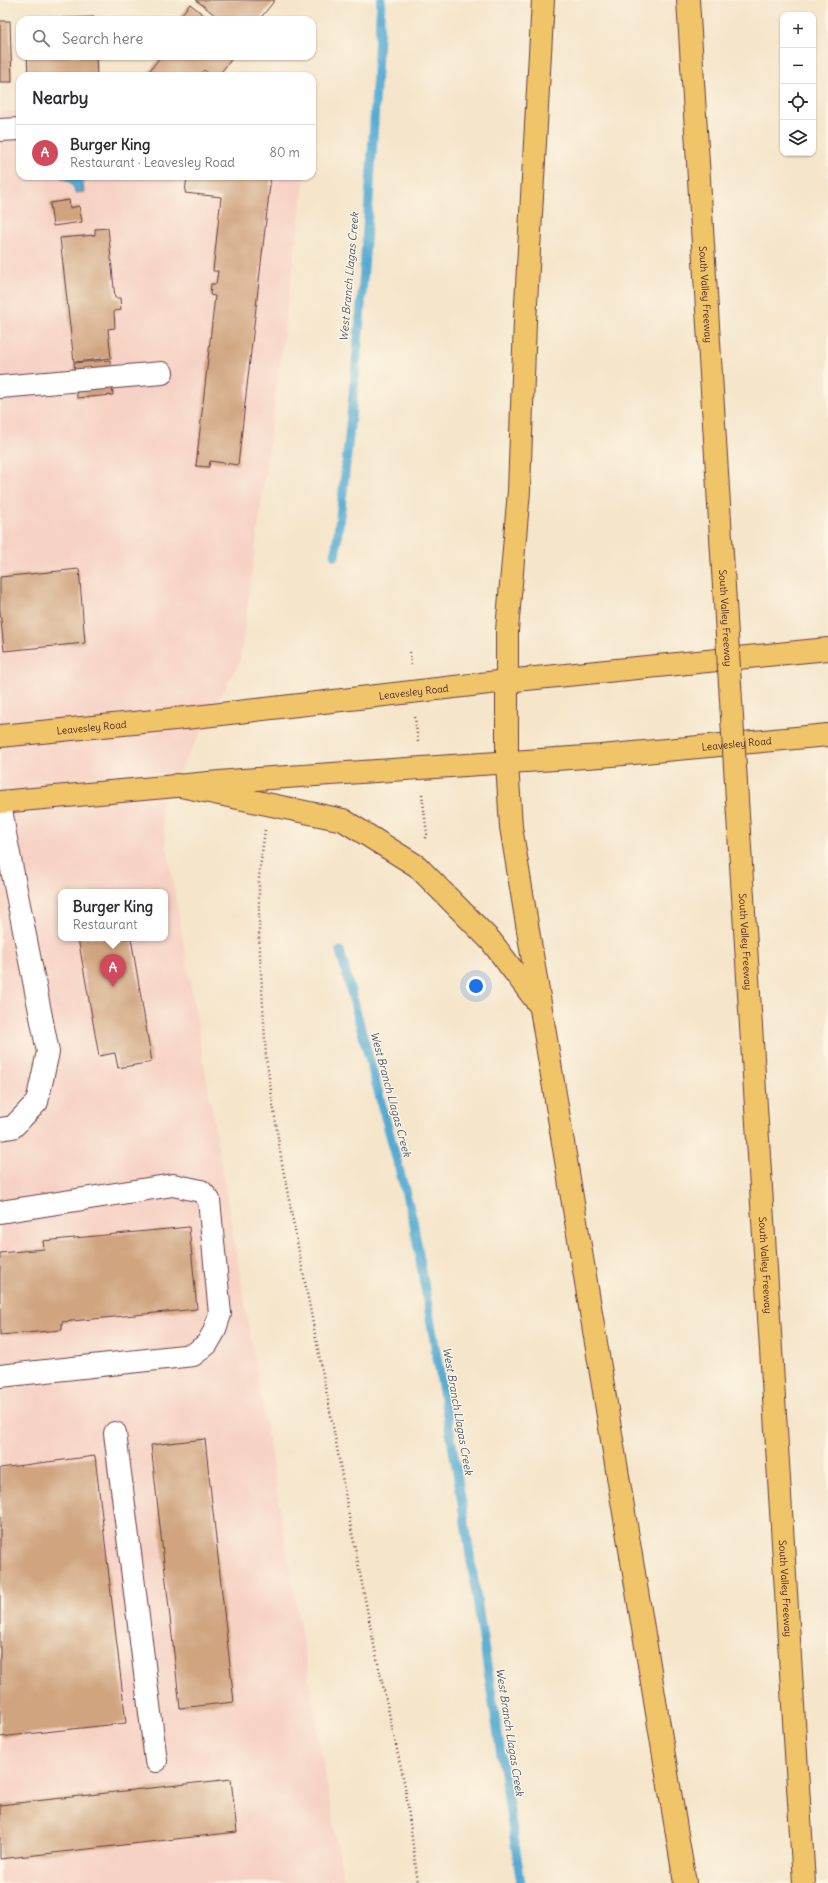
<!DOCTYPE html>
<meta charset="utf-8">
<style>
body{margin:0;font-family:Delius,sans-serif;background:#f7f7f7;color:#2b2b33}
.controls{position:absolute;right:12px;top:12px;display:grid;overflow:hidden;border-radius:8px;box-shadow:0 1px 3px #0004}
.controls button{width:36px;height:36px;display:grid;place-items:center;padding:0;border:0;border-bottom:1px solid #e1e1e2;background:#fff;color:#2b2b33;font:20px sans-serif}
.you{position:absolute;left:476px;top:986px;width:14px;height:14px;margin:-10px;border:3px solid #fff;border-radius:50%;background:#1a73e8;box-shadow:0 0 0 6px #1a73e833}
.badge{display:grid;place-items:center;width:26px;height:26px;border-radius:50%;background:#d1495b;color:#fff;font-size:13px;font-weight:700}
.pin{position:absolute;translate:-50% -33px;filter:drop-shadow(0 1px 2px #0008)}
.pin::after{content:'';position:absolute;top:21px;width:14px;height:12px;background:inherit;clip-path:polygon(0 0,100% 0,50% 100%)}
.popup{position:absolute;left:58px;top:889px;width:110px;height:52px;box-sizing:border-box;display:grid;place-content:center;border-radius:8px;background:#fff;filter:drop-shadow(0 1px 3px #0005);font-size:13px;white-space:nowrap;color:#7c7c81}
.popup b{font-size:15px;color:#2b2b33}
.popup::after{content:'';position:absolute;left:50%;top:100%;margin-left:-8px;border:8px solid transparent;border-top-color:#fff}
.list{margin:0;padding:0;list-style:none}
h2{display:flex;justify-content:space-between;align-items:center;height:52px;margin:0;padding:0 16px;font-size:17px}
h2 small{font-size:13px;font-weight:400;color:#7c7c81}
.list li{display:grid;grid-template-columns:26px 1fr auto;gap:12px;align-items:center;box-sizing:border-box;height:56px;padding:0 16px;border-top:1px solid #e1e1e2}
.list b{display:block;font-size:15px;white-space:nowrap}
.list p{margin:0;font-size:13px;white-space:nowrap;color:#7c7c81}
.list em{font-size:13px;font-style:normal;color:#7c7c81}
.icon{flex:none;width:22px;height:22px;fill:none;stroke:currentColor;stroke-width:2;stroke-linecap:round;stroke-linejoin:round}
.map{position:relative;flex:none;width:828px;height:1883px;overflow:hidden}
.search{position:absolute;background:#fff;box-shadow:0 1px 3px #0004;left:16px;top:16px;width:300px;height:44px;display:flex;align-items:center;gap:10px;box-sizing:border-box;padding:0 14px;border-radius:12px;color:#7c7c81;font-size:15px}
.panel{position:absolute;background:#fff;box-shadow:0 1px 3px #0004;left:16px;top:72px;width:300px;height:108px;border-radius:12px}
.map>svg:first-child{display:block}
.built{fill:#f6d2c4;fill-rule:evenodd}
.water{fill:#55abd1;stroke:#50657e}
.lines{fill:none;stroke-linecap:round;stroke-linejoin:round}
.stream{stroke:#55abd1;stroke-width:9}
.building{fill:#d0a47f}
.minor-casing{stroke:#643d43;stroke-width:24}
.major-casing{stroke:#643d43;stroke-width:24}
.highway-casing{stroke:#643d43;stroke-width:24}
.path{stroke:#643d43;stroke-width:2.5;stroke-dasharray:1 3;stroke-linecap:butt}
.minor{stroke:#fff;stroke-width:22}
.major{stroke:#f0c469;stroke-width:22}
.highway{stroke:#f0c469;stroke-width:22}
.highway-bridge-casing{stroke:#643d43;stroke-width:24;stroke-linecap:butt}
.highway-bridge{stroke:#f0c469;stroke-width:22}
.labels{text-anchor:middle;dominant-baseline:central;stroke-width:3;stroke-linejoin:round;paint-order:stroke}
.street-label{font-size:10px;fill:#4a1f2b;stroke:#fcf5e5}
.water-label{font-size:11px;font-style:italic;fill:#4e576d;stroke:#fcf5e5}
</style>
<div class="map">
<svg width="828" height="1883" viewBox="0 0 828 1883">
<rect width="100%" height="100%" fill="#fcf5e5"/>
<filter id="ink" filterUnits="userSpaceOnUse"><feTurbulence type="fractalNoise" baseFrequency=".025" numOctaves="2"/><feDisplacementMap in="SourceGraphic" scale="8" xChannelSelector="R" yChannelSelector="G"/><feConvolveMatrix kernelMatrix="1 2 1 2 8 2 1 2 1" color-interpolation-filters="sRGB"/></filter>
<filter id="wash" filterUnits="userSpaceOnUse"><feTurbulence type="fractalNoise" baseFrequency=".012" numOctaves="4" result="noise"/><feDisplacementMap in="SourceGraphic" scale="16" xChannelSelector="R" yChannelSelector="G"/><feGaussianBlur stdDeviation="0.9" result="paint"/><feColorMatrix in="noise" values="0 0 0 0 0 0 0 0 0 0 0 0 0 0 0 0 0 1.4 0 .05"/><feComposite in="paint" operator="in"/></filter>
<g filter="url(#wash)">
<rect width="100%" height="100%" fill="#f5e5ca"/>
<!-- built -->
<path class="built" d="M0 111H20V176H305L240 662 160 806 344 1883H0ZM61 892H165V938H61Z"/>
<!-- water -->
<path class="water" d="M62 176H82L84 192 75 193C74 185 70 180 62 179Z"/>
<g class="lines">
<!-- stream -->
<g class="stream">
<path d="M335 556C359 372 371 185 381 0"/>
<path d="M340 951 413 1220 458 1478 521 1883"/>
</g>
</g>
<g id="blocks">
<!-- building -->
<g class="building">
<path d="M196 0H275L259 20H221Z"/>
<path d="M190 4 210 20H177Z"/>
<path d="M94 17V20H63V18Z"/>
<path d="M0 21H10L12 82H0Z"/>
<path d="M27 56H96L97 76H28Z"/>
<path d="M161 56H234L218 76H212L204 70 199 76H152L148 73Z"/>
<path d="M187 176H271L238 465 210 461 209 467 196 466 215 296 210 295 211 284H216L218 271H213L221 197 185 193Z"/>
<path d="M69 200 70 208 79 206 82 222 53 226 50 203Z"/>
<path d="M108 228 115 298H120L121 310 114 311 115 328 108 329 111 358 74 362 60 238 95 235V229Z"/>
<path d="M110 360 113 395 77 398 74 363Z"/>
<path d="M79 569 85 643 4 651 0 609V577Z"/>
<path d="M78 938H131L152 1062 118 1068 115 1053 99 1056Z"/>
<path d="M189 1227 197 1309 62 1322V1330L0 1335V1253L44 1249 43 1241Z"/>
<path d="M205 1439 234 1702 180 1708 151 1445Z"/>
<path d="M95 1456 126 1723 0 1737V1468Z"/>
<path d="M231 1779 237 1832 0 1859V1805Z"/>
</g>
</g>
</g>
<g filter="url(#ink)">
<use href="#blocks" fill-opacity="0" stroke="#643d43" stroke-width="1"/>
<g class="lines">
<!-- minor casing -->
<g class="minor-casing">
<g id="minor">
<path d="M0 130 20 129"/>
<path d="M0 387 162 373"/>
<path d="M0 1129 13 1127 37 1102 48 1052 5 834 0 802"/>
<path d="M0 1212 173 1185 201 1191 209 1200 220 1314 214 1332 207 1344 193 1355 0 1376"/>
<path d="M115 1433 156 1761"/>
</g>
</g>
<!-- major casing -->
<g class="major-casing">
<g id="major">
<path id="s1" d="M0 736 195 717 506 681 828 649"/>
<path id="s2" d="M0 802 242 780 601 756 828 735"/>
</g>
</g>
<!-- highway casing -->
<g class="highway-casing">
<g id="highway">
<path d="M543 0 525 321 519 491 507 630V763L511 827 685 1883"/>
<path id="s3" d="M688 0 723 570"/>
<path d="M176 785 343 820 417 866 491 941 537 1002"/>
<path id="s4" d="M739 832 804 1883"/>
</g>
</g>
<!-- path -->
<g class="path">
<path d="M410 652 411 666"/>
<path d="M415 717 418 742"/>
<path d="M422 794 427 834 424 840"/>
<path d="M265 830 259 876V937L266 1057 282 1164 336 1442 350 1522 374 1645 405 1786 418 1883"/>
</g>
<!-- minor -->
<use href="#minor" class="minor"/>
<!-- major -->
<use href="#major" class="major"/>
<!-- highway -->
<use href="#highway" class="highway"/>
<!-- highway-bridge casing -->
<g class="highway-bridge-casing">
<g id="highway-bridge">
<path id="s5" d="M723 570 739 832"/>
</g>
</g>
<!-- highway-bridge -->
<use href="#highway-bridge" class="highway-bridge"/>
</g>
</g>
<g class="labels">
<!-- street labels -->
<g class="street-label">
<text stroke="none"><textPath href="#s3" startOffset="295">South Valley Freeway</textPath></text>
<text stroke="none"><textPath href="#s5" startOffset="48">South Valley Freeway</textPath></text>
<text stroke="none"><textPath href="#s1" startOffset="416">Leavesley Road</textPath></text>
<text stroke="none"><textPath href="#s1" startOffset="92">Leavesley Road</textPath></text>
<text stroke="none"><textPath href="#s2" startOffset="739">Leavesley Road</textPath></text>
<text stroke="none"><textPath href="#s4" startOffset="110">South Valley Freeway</textPath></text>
<text stroke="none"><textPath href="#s4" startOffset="434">South Valley Freeway</textPath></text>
<text stroke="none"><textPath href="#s4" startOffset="758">South Valley Freeway</textPath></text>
</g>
<!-- water labels -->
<g class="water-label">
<text transform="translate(349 277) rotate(-85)">West Branch Llagas Creek</text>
<text transform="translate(391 1094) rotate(75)">West Branch Llagas Creek</text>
<text transform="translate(458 1411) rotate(80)">West Branch Llagas Creek</text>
<text transform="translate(510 1732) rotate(81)">West Branch Llagas Creek</text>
</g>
</g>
</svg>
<div class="controls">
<button>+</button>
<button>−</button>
<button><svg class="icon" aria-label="locate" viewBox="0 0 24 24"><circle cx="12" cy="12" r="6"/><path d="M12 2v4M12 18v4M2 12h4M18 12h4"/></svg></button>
<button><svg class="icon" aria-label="layers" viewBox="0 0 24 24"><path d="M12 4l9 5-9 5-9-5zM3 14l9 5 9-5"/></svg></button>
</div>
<div class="you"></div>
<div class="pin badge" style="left:113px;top:987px">A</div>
<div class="popup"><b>Burger King</b>Restaurant</div>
<div class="search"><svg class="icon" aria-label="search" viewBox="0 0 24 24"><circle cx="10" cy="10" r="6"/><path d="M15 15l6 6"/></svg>Search here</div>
<section class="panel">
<h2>Nearby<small></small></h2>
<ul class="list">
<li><span class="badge">A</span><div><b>Burger King</b><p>Restaurant · Leavesley Road</p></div><em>80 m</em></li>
</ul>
</section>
</div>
